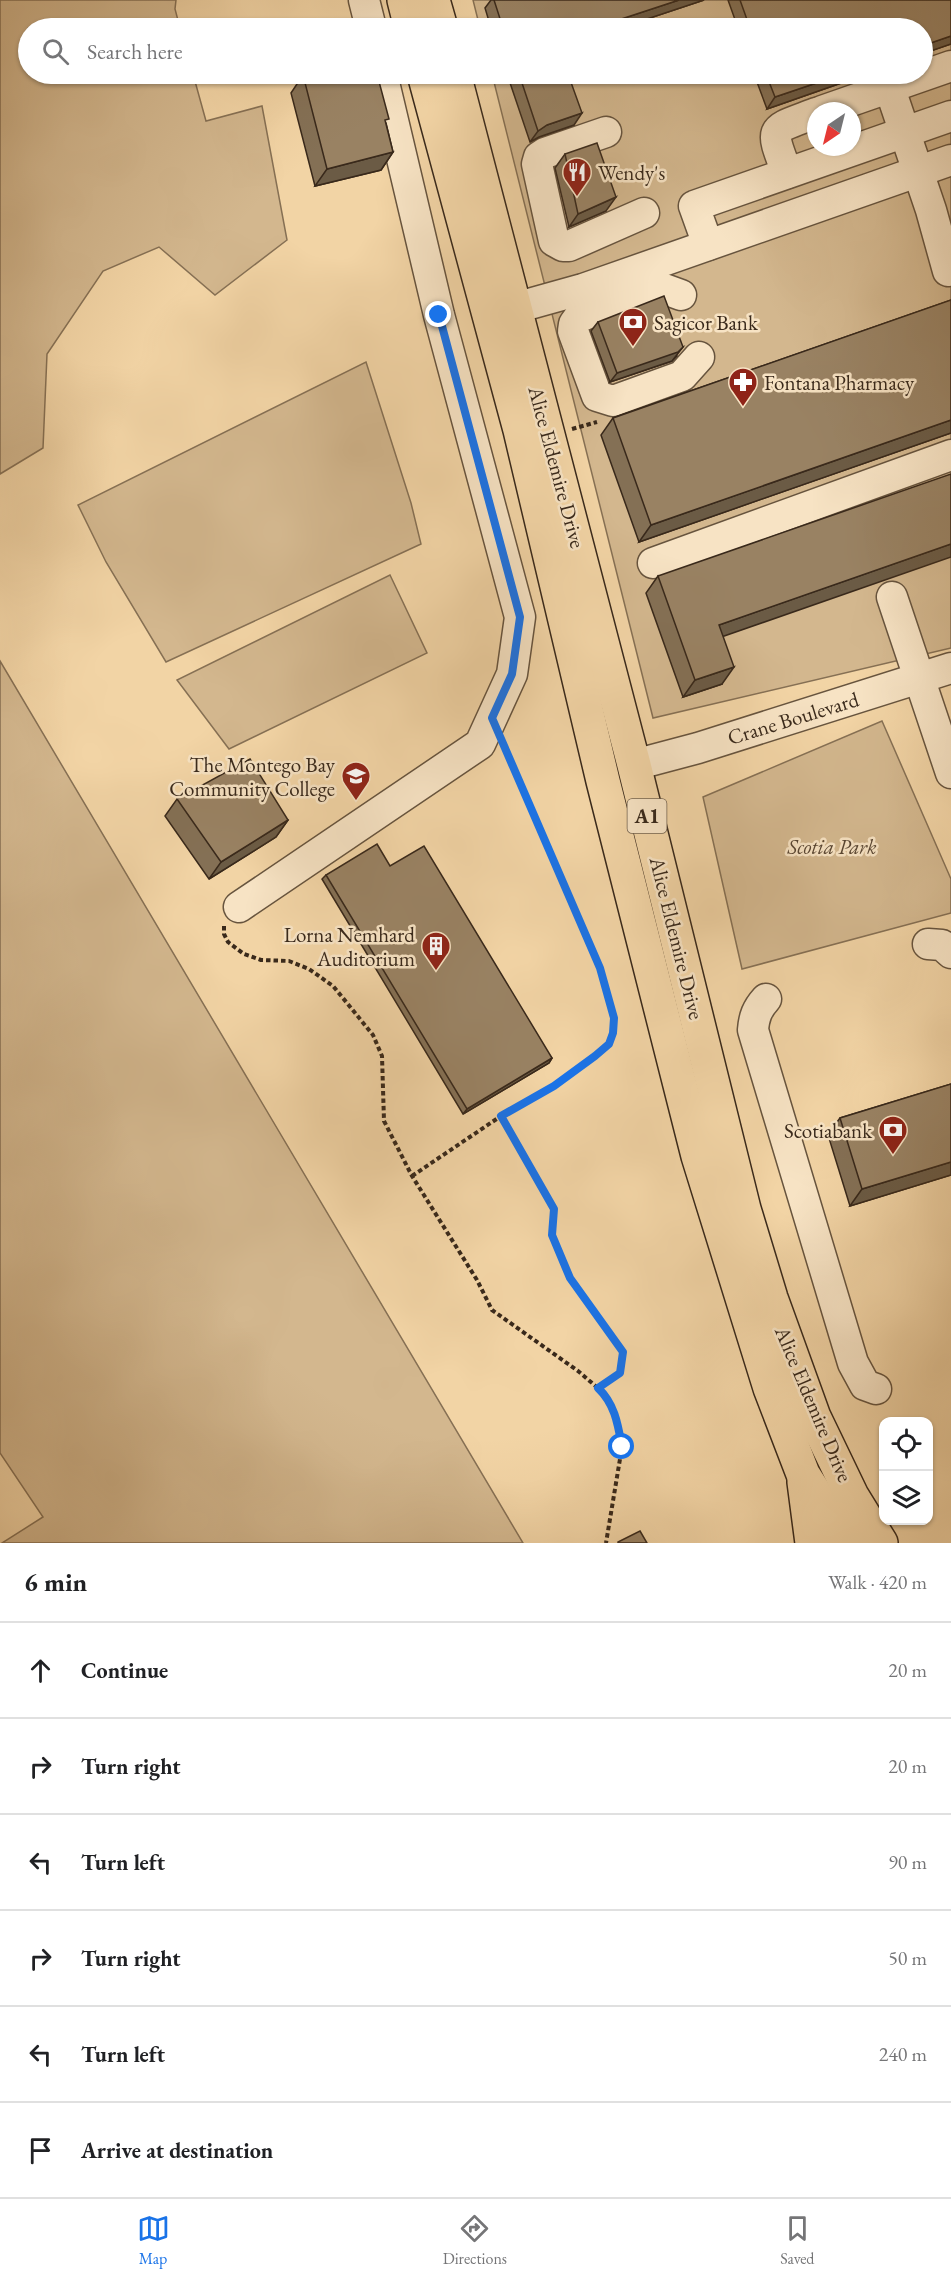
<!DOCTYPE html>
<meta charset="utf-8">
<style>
body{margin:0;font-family:"EB Garamond",serif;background:#f6f6f6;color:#202124}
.controls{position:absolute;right:18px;bottom:18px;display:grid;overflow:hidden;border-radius:12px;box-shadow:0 2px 4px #0004}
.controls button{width:54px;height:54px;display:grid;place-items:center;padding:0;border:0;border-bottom:2px solid #e0e0e0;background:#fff;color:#202124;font:30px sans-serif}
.compass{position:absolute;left:807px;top:102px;width:54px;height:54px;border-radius:50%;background:#fff;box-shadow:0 2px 4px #0004;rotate:215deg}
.stop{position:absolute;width:18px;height:18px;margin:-14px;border:4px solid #1a73e8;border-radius:50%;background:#fff}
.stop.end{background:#1a73e8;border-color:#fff;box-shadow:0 2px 6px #0008}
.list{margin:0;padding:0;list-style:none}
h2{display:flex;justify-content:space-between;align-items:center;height:78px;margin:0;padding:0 24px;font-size:26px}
h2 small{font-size:20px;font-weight:400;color:#757577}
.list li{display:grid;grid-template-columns:39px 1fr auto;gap:18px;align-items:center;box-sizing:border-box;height:96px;padding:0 24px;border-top:2px solid #e0e0e0}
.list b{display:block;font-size:22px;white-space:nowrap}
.list em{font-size:20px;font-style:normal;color:#757577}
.icon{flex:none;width:33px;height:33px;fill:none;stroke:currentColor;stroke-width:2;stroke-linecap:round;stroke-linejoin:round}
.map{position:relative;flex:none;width:951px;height:1543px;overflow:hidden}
.search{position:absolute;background:#fff;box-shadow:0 2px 4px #0004;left:18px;right:18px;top:18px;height:66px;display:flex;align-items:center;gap:15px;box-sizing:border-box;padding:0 21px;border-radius:33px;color:#757577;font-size:22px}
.sheet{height:654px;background:#fff}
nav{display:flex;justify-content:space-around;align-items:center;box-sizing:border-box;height:84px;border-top:2px solid #e0e0e0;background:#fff;font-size:16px;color:#757577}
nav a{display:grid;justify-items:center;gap:3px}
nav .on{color:#1a73e8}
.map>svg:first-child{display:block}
.green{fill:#d3b78e;stroke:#867054;stroke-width:1.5;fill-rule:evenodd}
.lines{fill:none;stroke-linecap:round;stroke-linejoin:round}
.minor-casing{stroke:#67543e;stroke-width:33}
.major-casing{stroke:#39291b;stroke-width:36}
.path{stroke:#39291b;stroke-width:4;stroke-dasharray:4.5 3;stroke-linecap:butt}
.minor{stroke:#f7e3c4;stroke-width:30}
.major{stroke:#f2d4a5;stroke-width:33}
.wall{fill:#847055;stroke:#39291b;stroke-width:1.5}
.shaded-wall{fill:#6b5b45;stroke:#39291b;stroke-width:1.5}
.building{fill:#998263;stroke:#39291b;stroke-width:1.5}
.route{stroke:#1a73e8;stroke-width:8}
.labels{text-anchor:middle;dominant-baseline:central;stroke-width:5;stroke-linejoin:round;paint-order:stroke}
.shield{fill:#f7e3c4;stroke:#72614e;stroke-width:1.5}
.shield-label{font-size:20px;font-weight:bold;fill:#39291b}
.poi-label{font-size:21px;fill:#39291b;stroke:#f7e3c4;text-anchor:start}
.street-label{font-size:21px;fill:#39291b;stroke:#f7e3c4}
.park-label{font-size:21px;font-style:italic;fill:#584532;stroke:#f7e3c4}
</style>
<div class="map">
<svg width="951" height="1543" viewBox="0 0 951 1543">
<rect width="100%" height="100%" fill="#f2d4a5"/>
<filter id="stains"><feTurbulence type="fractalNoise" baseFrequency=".00333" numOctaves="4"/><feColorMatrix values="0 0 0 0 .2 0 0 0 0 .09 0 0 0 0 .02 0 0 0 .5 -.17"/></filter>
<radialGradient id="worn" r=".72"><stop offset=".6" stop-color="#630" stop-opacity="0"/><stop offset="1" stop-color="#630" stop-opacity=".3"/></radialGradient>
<!-- green -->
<g class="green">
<path d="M0 0H176L175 9 180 28H28V74H193L206 121 262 106 287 240 215 295 159 247 103 271 47 354 43 448 0 474Z"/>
<path d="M473 0H951V648L653 718 492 74H922V28H480ZM816 111H852V147H816Z"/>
<path d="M366 362 411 503 421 544 166 662 106 562 78 505Z"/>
<path d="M390 575 427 653 229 749 177 680Z"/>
<path d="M0 661 523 1543H2L43 1517 0 1453Z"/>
<path d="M882 721 951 879V913L742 969 703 797Z"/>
</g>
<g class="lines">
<!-- minor casing -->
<g class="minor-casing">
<g id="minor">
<path d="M364 0 371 28"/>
<path d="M889 86 931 210 948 271"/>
<path d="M822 111 951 66"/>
<path d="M606 132 545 153 539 157 537 164 554 241 563 246H569L644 213"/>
<path d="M787 173C769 125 769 131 816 113"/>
<path d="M708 245 694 206 951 116"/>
<path d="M681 295 659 287 651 288 579 317 574 324 573 331 597 396 613 401 682 376 699 357"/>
<path d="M515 308 583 289 951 160"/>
<path d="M653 563 951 455"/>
<path d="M892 597 951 773"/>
<path d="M634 765 698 748 951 668"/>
<path d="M239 907 480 744 512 674 520 617 439 315 382 74"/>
<path d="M928 944 942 945 951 953"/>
<path d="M766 999C757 1009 754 1017 753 1030L853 1363 865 1385 876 1389"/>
</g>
</g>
<!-- major casing -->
<g class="major-casing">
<g id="major">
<path d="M404 0 411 28"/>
<path d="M433 0 441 28"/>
<path d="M424 74 520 430 603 781 698 1156 770 1388 803 1474 847 1543"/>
<path d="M454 74 634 765 744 1209 771 1298 814 1417 852 1496 881 1543"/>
<path d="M804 1482 812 1543"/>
</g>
</g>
<!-- path -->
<g class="path">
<path d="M572 429 597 422"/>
<path d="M224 926V934L228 942 244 954 261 960 289 961 309 969 333 986 347 1003 373 1035 382 1056 384 1121 412 1176 477 1280 492 1310 578 1371 606 1395 615 1413 622 1447 606 1543"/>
<path d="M501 1116 554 1209 552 1235 570 1278 623 1352 620 1373 598 1388"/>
<path d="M412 1176 501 1116 554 1086 595 1056 609 1044 613 1033 614 1018 600 968 505 747"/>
</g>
<!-- minor -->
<use href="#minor" class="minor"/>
<!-- major -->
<use href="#major" class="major"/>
</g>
<!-- wall -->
<g class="wall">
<path d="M491 0H704L620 28H491L485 8Z"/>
<path d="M728 0H951V44L922 54V28H738Z"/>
<path d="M507 74H568L574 125 539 137 530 142Z"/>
<path d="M754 74H867L767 109Z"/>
<path d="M303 75 386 123 393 152 381 170 315 186 291 93Z"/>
<path d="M565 154 606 211 569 227 555 168Z"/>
<path d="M951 300V433L639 542 601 435 613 418Z"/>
<path d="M598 322 677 356 672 361 610 382 591 331Z"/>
<path d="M658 576 722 684 683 697 646 593Z"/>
<path d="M177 799 288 820 276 837 209 879 165 816Z"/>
<path d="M390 866 552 1058 549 1063 463 1114 322 879 326 875Z"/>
<path d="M951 1084V1175L850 1206 828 1135 840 1118Z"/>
</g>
<!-- shaded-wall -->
<g class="shaded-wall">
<path d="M679 0H704L620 28H594Z"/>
<path d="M951 36V44L922 54V46Z"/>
<path d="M843 74H867L767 109 775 97Z"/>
<path d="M582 113 574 125 539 137 530 142 538 131 547 125Z"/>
<path d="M393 152 381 170 315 186 327 169Z"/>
<path d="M616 197 606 211 569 227 578 214Z"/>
<path d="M683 347 672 361 610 382 617 373Z"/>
<path d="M951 420V433L639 542 651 525Z"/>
<path d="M951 544V557L707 642 719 625Z"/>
<path d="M734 667 722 684 683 697 695 680Z"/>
<path d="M288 820 276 837 209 879 221 862Z"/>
<path d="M552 1058 549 1063 463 1114 467 1109Z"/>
<path d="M951 1162V1175L850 1206 862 1189Z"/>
</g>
<!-- building -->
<g class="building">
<path d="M494 0H679L594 28H503Z"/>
<path d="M740 0H951V36L922 46V28H750Z"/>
<path d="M311 74H377L389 119 385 120 393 152 327 169 303 75Z"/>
<path d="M519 74H568L582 113 547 125 538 131Z"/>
<path d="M766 74H843L775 97Z"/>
<path d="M597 143 616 197 578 214 565 154Z"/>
<path d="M664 296 683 347 678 352 617 373 598 322Z"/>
<path d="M951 300V420L651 525 613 418Z"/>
<path d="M951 474V544L719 625 734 667 695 680 658 576Z"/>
<path d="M250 759 288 820 221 862 177 799Z"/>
<path d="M377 844 390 866 424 846 552 1058 467 1109 326 875Z"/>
<path d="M951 1084V1162L862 1189 840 1118Z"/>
<path d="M640 1531 647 1543H618V1542Z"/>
</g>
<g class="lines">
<!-- route -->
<path class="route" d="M439 315 520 617 512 674 492 718 600 968 614 1018 613 1033 609 1044 595 1056 554 1086 501 1116 554 1209 552 1235 570 1278 623 1352 620 1373 598 1388C615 1404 618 1425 622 1447"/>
</g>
<!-- icons -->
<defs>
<g id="restaurant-pin" transform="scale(1.5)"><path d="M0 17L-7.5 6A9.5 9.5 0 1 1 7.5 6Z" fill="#8f2418" stroke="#f7e3c4"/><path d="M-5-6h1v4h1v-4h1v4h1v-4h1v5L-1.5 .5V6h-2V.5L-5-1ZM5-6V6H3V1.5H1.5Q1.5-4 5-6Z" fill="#fff"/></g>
<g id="bank-pin" transform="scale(1.5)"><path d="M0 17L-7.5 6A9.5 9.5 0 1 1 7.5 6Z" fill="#8f2418" stroke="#f7e3c4"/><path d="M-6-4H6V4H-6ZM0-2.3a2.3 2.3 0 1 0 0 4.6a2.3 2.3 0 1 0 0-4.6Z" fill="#fff"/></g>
<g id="pharmacy-pin" transform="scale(1.5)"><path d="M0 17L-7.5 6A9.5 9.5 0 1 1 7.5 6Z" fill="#8f2418" stroke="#f7e3c4"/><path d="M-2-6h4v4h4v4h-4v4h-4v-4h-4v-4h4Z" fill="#fff"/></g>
<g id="university-pin" transform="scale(1.5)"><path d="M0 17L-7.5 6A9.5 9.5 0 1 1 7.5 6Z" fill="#8f2418" stroke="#f7e3c4"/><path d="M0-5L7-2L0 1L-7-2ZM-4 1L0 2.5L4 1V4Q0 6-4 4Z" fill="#fff"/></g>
<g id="building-pin" transform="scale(1.5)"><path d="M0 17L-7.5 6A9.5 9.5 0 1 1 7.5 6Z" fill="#8f2418" stroke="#f7e3c4"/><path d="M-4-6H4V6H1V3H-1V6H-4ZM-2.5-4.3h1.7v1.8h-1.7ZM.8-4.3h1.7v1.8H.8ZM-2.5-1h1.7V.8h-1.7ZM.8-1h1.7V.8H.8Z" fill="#fff"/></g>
</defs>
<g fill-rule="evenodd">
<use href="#restaurant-pin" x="577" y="172"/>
<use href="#bank-pin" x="633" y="322"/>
<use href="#pharmacy-pin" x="743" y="382"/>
<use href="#university-pin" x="356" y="776"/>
<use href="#building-pin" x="436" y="946"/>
<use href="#bank-pin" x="893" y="1130"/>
</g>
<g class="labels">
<!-- shield labels -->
<rect class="shield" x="627.5" y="799" width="39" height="34" rx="4.5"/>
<g class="shield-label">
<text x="647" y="816">A1</text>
</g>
<!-- poi labels -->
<g class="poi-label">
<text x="598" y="172">Wendy's</text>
<text x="654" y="322">Sagicor Bank</text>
<text x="764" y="382">Fontana Pharmacy</text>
<text x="335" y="764" text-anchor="end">The Montego Bay<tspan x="335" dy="24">Community College</tspan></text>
<text x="415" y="934" text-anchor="end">Lorna Nemhard<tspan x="415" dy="24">Auditorium</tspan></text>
<text x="872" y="1130" text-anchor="end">Scotiabank</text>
</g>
<!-- street labels -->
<g class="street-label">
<text transform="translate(557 467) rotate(75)">Alice Eldemire Drive</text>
<text transform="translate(793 718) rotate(-17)">Crane Boulevard</text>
<text transform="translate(677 938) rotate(76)">Alice Eldemire Drive</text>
<text transform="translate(814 1404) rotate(67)">Alice Eldemire Drive</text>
</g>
<!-- park labels -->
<g class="park-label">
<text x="832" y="846">Scotia Park</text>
</g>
</g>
<rect width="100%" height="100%" filter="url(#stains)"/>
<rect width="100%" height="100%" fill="url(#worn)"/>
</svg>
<div class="controls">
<button><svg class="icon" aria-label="locate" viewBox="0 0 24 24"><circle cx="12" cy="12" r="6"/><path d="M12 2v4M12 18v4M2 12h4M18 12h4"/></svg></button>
<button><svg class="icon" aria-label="layers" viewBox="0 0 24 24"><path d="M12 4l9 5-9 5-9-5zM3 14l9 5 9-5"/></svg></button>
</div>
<svg class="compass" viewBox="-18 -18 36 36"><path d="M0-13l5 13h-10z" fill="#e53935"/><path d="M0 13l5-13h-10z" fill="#757577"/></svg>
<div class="stop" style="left:622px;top:1447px"></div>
<div class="stop end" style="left:439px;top:315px"></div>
<div class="search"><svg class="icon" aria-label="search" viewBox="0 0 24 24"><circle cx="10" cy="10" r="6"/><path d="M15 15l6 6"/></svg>Search here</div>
</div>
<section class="sheet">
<h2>6 min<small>Walk · 420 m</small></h2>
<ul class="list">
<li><svg class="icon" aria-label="ahead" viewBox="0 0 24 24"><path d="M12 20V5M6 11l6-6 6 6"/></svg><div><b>Continue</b></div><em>20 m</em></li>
<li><svg class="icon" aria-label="right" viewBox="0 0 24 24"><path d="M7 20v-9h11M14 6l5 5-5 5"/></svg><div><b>Turn right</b></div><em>20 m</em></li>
<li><svg class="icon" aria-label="left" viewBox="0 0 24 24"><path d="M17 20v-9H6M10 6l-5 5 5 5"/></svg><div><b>Turn left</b></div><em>90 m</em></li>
<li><svg class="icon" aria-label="right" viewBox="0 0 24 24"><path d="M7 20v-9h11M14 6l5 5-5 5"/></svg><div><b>Turn right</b></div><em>50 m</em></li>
<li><svg class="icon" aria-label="left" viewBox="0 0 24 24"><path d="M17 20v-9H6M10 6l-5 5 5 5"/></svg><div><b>Turn left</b></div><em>240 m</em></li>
<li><svg class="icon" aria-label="arrive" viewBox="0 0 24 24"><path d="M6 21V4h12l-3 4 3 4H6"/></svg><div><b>Arrive at destination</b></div></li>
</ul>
</section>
<nav>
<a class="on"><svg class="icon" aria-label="map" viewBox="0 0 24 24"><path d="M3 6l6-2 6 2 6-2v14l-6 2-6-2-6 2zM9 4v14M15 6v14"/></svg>Map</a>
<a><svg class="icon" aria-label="directions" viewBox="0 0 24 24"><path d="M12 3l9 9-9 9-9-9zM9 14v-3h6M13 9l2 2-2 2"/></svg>Directions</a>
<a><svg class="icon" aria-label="saved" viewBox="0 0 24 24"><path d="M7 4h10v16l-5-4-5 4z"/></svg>Saved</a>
</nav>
